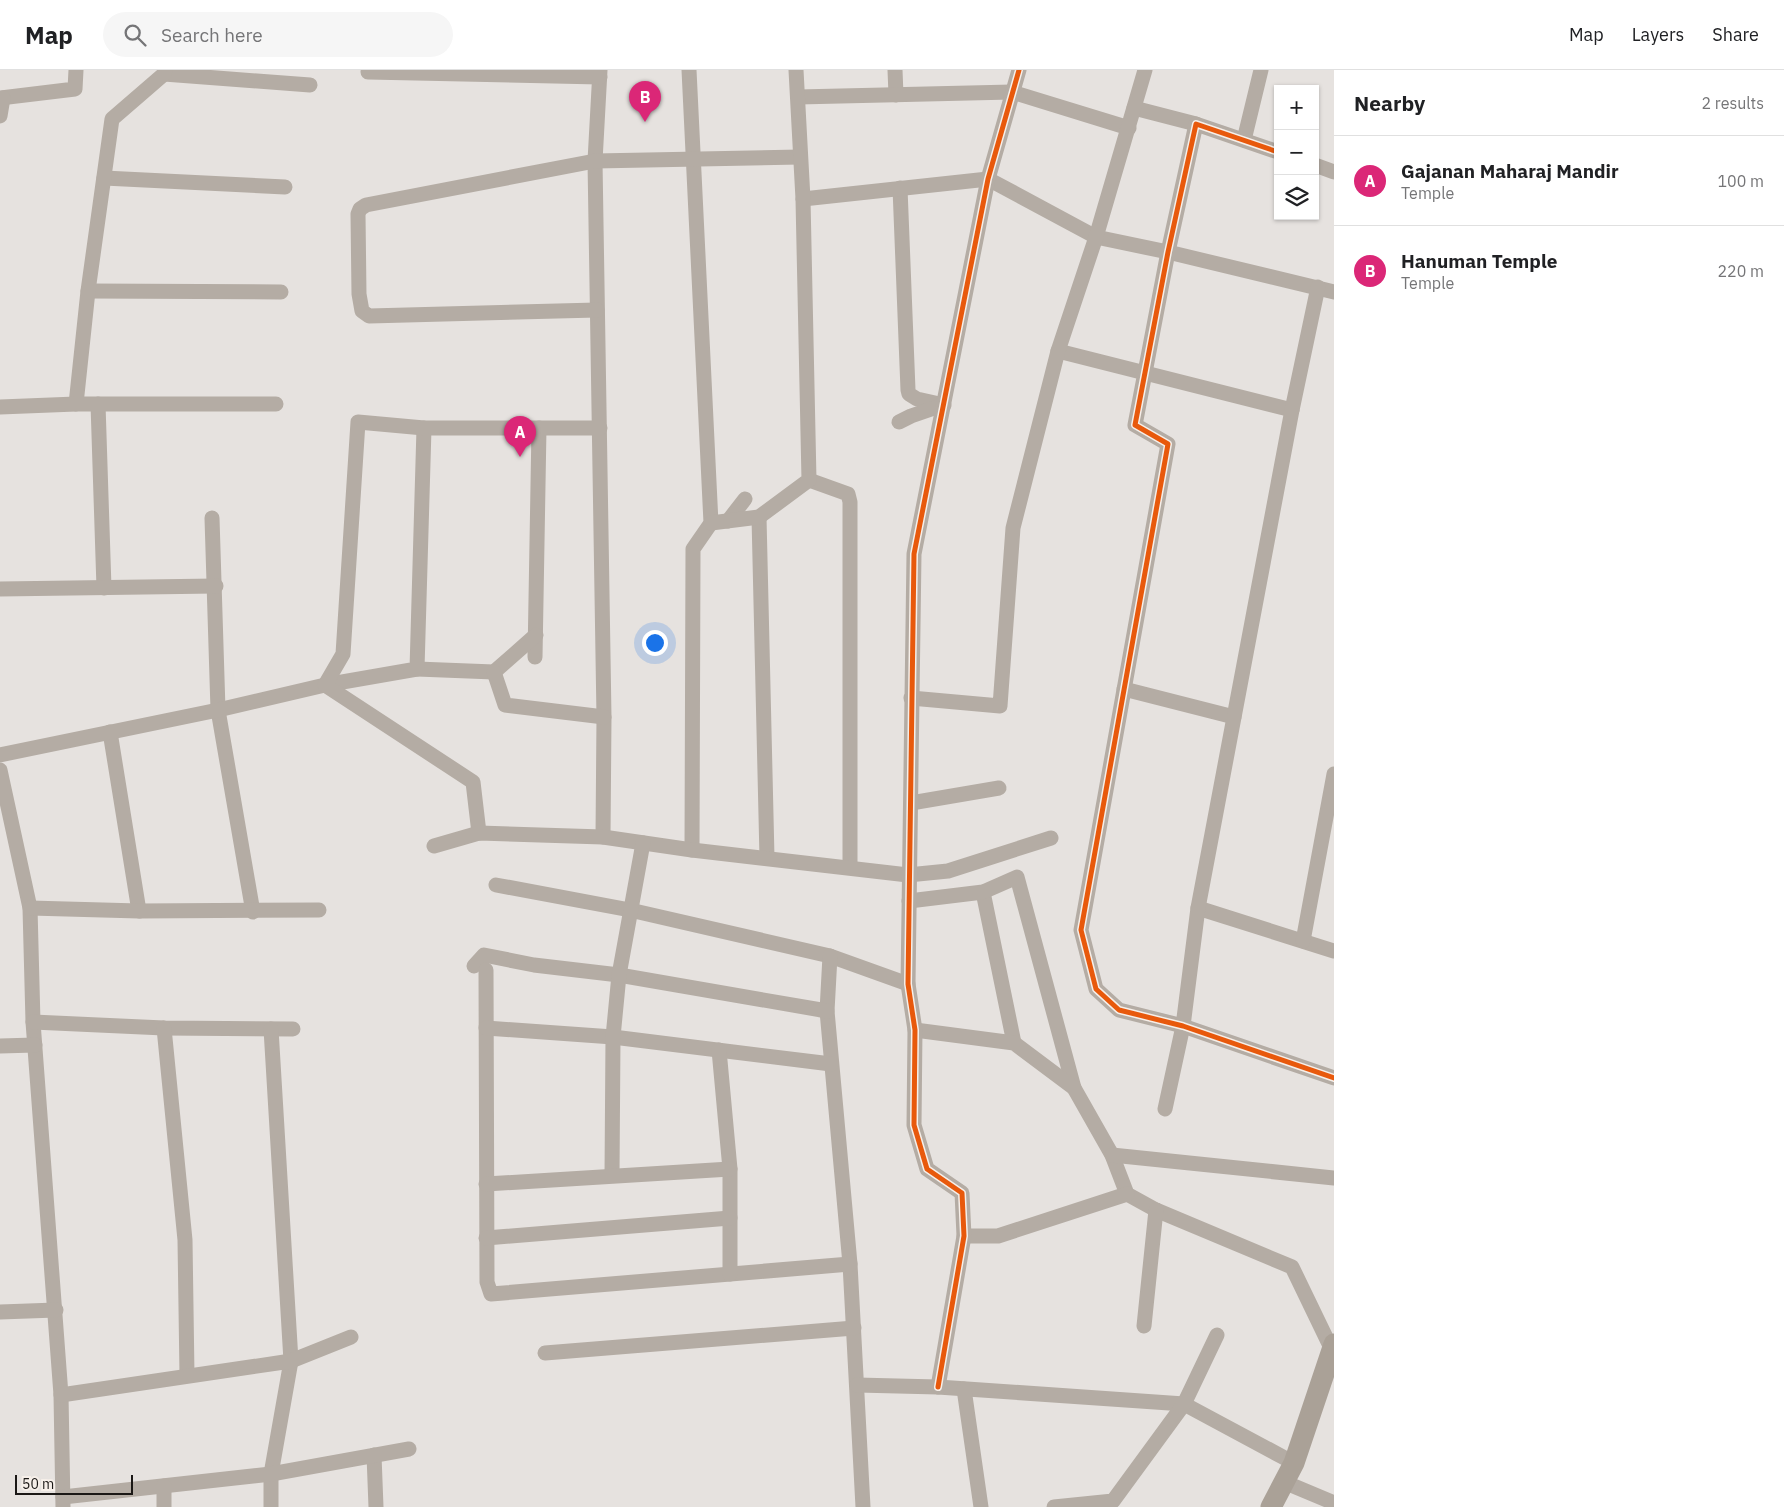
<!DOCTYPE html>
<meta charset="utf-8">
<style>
body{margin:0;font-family:"IBM Plex Sans",sans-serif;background:#f6f6f6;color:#202124}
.controls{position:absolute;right:15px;top:15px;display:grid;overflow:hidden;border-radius:0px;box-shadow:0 1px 4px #0004}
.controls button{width:45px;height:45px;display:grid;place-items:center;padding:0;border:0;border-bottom:1px solid #e0e0e0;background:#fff;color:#202124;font:25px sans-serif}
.scale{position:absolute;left:15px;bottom:12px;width:118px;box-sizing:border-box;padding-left:5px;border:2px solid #1b1816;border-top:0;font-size:14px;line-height:18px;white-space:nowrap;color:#1b1816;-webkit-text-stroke:4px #f6efe9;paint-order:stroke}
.you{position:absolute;left:654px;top:572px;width:18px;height:18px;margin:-12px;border:4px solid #fff;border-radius:50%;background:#1a73e8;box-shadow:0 0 0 8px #1a73e833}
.badge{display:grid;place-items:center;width:32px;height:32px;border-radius:50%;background:#db2777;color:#fff;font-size:16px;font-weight:700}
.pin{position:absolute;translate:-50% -41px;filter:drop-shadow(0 1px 2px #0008)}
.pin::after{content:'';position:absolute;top:26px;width:18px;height:15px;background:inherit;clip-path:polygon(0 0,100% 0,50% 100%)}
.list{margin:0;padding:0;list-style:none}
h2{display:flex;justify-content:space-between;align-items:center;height:65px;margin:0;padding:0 20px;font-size:21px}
h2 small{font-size:16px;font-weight:400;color:#757577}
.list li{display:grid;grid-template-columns:32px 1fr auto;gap:15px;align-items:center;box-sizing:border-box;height:90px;padding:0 20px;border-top:1px solid #e0e0e0}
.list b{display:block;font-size:19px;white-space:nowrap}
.list p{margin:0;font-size:16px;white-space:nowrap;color:#757577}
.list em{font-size:16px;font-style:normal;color:#757577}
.icon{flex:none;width:28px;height:28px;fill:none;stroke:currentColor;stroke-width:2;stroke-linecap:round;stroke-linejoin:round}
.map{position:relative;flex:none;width:1334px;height:1437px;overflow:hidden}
header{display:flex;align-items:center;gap:30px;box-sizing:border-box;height:70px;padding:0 25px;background:#fff;border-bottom:1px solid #e0e0e0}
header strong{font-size:24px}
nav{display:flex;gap:28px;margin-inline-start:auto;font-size:18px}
.search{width:350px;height:45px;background:#f6f6f6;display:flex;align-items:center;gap:12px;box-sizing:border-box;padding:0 18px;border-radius:28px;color:#757577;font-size:19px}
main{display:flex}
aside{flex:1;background:#fff}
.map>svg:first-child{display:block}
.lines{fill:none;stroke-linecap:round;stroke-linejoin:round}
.street{stroke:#b4aca4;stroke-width:15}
.secondary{stroke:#aaa197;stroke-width:21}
.cycleway-casing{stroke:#f6efe9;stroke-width:8}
.cycleway{stroke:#e8590c;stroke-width:5}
</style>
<header>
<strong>Map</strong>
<div class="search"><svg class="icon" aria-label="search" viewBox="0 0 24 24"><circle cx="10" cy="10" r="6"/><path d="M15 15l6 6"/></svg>Search here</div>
<nav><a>Map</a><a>Layers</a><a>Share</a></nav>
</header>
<main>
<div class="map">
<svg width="1334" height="1437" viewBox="0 0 1334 1437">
<rect width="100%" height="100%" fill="#e6e2df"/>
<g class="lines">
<!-- street -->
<g class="street">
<path d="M600 0 595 91 604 647 603 767"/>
<path d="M689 0 711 453 693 479 692 780"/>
<path d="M895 0 896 25"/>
<path d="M368 2 600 7"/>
<path d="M164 4 310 15"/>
<path d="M798 27 1012 22 1129 58"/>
<path d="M0 28 75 19 76 0"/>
<path d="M1134 38 1196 54"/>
<path d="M0 46 3 28"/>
<path d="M1244 70 1261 0"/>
<path d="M1278 82 1196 54 1168 182 1135 355 1168 374 1081 860 1096 919 1119 940 1183 956 1334 1008"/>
<path d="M1315 95 1334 102"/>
<path d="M104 108 285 117"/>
<path d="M900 118 908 320 909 324 917 329 944 335"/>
<path d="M803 129 988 109 1096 167 1168 182 1334 222"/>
<path d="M88 221 281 222"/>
<path d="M597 240 369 246 362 241 359 224 358 144 360 139 366 135 595 91 800 87"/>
<path d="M1058 281 1292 340"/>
<path d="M76 334 88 221 112 49 164 4 165 0"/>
<path d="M98 334 104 518"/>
<path d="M0 337 76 334H276"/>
<path d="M899 352 911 346 943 335"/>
<path d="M809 410 848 424 850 432V797"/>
<path d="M759 447 767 788"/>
<path d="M212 448 218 640 253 842"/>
<path d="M728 451 745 429"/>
<path d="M711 453 759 447 809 410 803 129 796 0"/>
<path d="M0 519 216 516"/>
<path d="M535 587 539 358"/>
<path d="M417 599 494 602 536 565"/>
<path d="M494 602 505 635 604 647"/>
<path d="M1124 619 1234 647"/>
<path d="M911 628 1000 636 1013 458 1058 281 1096 167 1145 0"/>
<path d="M110 662 139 841"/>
<path d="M0 685 218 640 325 615 417 599 424 358"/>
<path d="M0 700 30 838 33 952 61 1325 63 1437"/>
<path d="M911 733 999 718"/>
<path d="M479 763 473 712 325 615 343 584 358 352 424 358H600"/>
<path d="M434 776 479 763 603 767 692 780 908 805 948 801 1051 768"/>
<path d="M496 815 630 840 830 886 908 914"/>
<path d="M983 822 1014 973"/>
<path d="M909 831 983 822 1017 807 1074 1018"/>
<path d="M30 838 139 841 319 840"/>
<path d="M1198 838 1334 881"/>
<path d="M1303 871 1334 704"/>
<path d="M830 886 827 941 850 1194 863 1437"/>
<path d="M474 896 484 885 534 895 619 905 827 941"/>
<path d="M486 900 487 1212 491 1224 850 1194"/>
<path d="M33 952 164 958 293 959"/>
<path d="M164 958 185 1170 187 1305"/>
<path d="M486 958 613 967 831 994"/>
<path d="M271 959 291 1291 271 1404V1437"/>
<path d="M915 960 1014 973 1074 1018 1112 1085 1127 1124 1156 1140 1292 1197 1332 1280"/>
<path d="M0 976 35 975"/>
<path d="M719 980 730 1099V1204"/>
<path d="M1165 1039 1183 956 1198 838 1292 340 1318 217"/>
<path d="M1112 1085 1334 1108"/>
<path d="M612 1105 613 967 619 905 643 773"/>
<path d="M486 1114 730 1099"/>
<path d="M964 1166H998L1127 1124"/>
<path d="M486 1168 730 1148"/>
<path d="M0 1242 56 1240"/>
<path d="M1144 1256 1156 1140"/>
<path d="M545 1283 854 1258"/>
<path d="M857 1315 938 1317 1184 1334 1294 1393"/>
<path d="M938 1317 964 1166 962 1123 927 1099 914 1055 915 960 908 914 914 484 988 109 1019 0"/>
<path d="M964 1319 981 1437"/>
<path d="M61 1325 291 1291 351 1267"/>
<path d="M374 1385 376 1437"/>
<path d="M1284 1412 1334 1433"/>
<path d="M63 1427 271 1404 409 1379"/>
<path d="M164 1437V1416"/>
<path d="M1054 1437 1113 1431 1184 1334 1217 1265"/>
</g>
<!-- secondary -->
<path class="secondary" d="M1271 1437 1294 1393 1334 1274"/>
<!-- cycleway casing -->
<g class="cycleway-casing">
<g id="cycleway">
<path d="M1278 82 1196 54 1168 182 1135 355 1168 374 1081 860 1096 919 1119 940 1183 956 1334 1008"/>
<path d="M938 1317 964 1166 962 1123 927 1099 914 1055 915 960 908 914 914 484 988 109 1019 0"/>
</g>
</g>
<!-- cycleway -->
<use href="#cycleway" class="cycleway"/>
</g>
</svg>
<div class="controls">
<button>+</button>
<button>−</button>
<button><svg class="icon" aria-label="layers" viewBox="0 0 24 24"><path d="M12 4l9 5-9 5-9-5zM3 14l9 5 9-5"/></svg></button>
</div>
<div class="scale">50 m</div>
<div class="you"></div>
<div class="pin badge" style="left:520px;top:387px">A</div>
<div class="pin badge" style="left:645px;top:52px">B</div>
</div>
<aside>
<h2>Nearby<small>2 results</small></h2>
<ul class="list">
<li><span class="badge">A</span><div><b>Gajanan Maharaj Mandir</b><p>Temple</p></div><em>100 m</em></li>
<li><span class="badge">B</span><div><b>Hanuman Temple</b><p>Temple</p></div><em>220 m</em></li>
</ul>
</aside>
</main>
